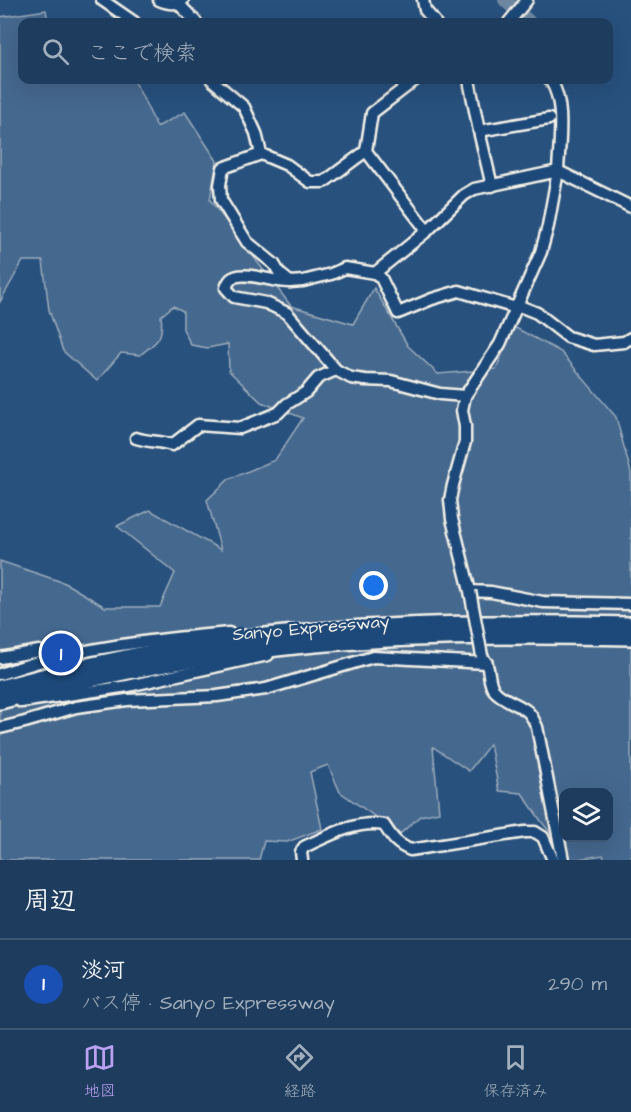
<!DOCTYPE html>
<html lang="ja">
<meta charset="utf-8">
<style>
body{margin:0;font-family:"Architects Daughter","Klee One",sans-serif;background:#2b4867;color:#f1f3f6}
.controls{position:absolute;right:18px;bottom:18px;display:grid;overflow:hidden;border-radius:12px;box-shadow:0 6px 24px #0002}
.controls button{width:54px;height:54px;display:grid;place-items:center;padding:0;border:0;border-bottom:2px solid #3c5673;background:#1e3d5e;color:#f1f3f6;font:30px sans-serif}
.you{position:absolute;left:374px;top:586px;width:21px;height:21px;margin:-15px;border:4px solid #fff;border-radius:50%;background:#1a73e8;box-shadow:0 0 0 9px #1a73e833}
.badge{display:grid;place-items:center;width:39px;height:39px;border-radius:50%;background:#bca0f2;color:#fff;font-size:20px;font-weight:700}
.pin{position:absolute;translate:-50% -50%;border:3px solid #fff;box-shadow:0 2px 6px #0006}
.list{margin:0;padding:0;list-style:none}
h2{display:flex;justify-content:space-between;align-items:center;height:78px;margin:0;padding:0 24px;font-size:26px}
h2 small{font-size:20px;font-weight:400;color:#a1aebc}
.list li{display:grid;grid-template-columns:39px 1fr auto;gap:18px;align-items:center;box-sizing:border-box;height:90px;padding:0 24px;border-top:2px solid #3c5673}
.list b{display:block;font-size:22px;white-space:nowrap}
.list p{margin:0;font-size:20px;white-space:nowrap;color:#a1aebc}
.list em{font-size:20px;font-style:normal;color:#a1aebc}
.icon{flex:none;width:33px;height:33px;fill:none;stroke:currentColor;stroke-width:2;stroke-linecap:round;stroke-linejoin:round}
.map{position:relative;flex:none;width:631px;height:860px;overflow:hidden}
.search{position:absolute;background:#1e3d5e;box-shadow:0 6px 24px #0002;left:18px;right:18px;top:18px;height:66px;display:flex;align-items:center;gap:15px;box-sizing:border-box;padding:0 21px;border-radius:12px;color:#a1aebc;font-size:22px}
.sheet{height:168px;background:#1e3d5e}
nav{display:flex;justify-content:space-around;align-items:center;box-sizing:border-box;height:84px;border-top:2px solid #3c5673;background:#1e3d5e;font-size:16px;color:#a1aebc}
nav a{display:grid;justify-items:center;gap:3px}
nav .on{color:#bca0f2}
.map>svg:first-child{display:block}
.green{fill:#45688e;stroke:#9cacbb;stroke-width:1.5;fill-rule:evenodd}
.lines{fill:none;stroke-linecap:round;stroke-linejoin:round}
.river{stroke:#6e88a2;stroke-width:14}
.minor-casing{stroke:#f4f1e8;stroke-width:15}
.highway-casing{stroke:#f4f1e8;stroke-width:20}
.minor{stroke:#1f4a7a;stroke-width:10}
.highway{stroke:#1f4a7a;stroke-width:15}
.minor-bridge-casing{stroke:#f4f1e8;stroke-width:15;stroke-linecap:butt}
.minor-bridge{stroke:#1f4a7a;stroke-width:10}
.labels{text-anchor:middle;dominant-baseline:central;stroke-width:4.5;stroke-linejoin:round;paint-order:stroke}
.street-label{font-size:18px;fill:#f4f1e8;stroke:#1f4a7a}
</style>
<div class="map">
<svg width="631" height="860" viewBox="0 0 631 860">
<rect width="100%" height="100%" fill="#28517e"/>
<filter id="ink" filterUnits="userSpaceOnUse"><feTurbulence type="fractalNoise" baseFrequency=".0167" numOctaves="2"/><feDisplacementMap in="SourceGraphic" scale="12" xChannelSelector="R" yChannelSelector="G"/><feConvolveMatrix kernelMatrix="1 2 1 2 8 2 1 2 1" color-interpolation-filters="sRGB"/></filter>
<g filter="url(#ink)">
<!-- green -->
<path class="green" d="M46 10 48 22H22V80H134L157 127 185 112 217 161 210 200 291 306 353 324 374 288 408 346 438 374 496 369 514 327 561 352 616 417 631 473V860H605L603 855 572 860 541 821 522 793 499 791 490 744 469 771 433 747 439 812 420 816 400 834 340 792 328 765 310 772 322 829 287 842 264 841 259 860H0V561L65 583 105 607H160L175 573 117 526 150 510 221 550 207 500 229 479 275 460 303 418 261 402 229 371 228 344 208 348 191 345 183 329V311L173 306 161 316C164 339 157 342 140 355L121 353 97 381 63 351 49 310 43 261H23L0 302V17ZM564 792H608V838H564Z"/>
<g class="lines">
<!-- river -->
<path class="river" d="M505 0 529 22"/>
<!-- minor casing -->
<g class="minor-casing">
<g id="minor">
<path d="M102 0 134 22"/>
<path d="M159 0C168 4 176 5 183 0"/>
<path d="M423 0 425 10 435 22"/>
<path d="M178 3 196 22"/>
<path d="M509 22 527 0"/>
<path d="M212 80 244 107 256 133 261 154"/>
<path d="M415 80 372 113 366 151 324 182H310L287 165 261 154 223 168 220 185 221 200 247 242 274 264 280 274 290 282C274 283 242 269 231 279 228 282 227 285 226 288L234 297 266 303 287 313 336 370 351 378 365 380 391 381 440 394 465 396"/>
<path d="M469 80 479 131 492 186"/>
<path d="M550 80C566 101 559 145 558 171L631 207"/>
<path d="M479 131 549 119"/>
<path d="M366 151 427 231"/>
<path d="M375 273 427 231 464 195 474 189 558 171 548 226 541 252 500 344 465 396 462 410 465 426V442L453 485 450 500 452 519 470 591 491 592 543 602 631 604"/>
<path d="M290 282 303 281 331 274 345 268 375 273 381 278 398 313 432 299 459 291 516 308"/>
<path d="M517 305 537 313 568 337 594 345 624 342 631 338"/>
<path d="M136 438C148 442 160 441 172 445L198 425 240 428 278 413 287 404 306 392 318 378 336 370"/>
<path d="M0 658 39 651"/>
<path d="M484 659C491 668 487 681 494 690 502 700 517 703 527 711 532 715 534 721 537 727L563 860"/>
<path d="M0 674C18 668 36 662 54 658 111 644 171 638 229 633"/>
<path d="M21 702 128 686 268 655"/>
<path d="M0 728 25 722 76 707 127 700 217 696 266 689 373 657 487 663"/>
<path d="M302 860 301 852 304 847C328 836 356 820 384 825 392 837 395 843 410 850L525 832H535L543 837 553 860"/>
</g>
</g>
<!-- highway casing -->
<g class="highway-casing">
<g id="highway">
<path d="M0 688C60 672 121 658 182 647 330 623 481 622 631 625"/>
<path d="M0 701C91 677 183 658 277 648 394 635 513 635 631 637"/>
</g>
</g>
<!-- minor -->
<use href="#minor" class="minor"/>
<!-- highway -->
<use href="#highway" class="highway"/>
<!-- minor-bridge casing -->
<g class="minor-bridge-casing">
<path id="minor-bridge" d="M470 591 482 656"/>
</g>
<!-- minor-bridge -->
<use href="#minor-bridge" class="minor-bridge"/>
</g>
</g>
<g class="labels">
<!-- street labels -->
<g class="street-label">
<text transform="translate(311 628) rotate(-5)">Sanyo Expressway</text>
</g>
</g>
</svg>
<div class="controls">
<button><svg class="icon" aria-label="layers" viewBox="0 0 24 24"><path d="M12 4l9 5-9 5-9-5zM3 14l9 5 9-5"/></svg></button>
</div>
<div class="you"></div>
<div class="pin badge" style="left:61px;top:653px;background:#1a4fb4">1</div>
<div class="search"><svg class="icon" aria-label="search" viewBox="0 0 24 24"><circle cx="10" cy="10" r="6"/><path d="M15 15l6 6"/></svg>ここで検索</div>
</div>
<section class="sheet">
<h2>周辺<small></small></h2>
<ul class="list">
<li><span class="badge" style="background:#1a4fb4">1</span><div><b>淡河</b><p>バス停 · Sanyo Expressway</p></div><em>290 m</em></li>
</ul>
</section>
<nav>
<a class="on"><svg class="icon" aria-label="map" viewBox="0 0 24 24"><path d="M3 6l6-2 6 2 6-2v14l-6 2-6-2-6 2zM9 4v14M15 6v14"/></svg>地図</a>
<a><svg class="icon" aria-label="directions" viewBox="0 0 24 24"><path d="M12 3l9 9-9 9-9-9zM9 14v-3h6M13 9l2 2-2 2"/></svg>経路</a>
<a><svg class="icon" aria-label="saved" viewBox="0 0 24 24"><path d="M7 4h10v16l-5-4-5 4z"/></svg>保存済み</a>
</nav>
